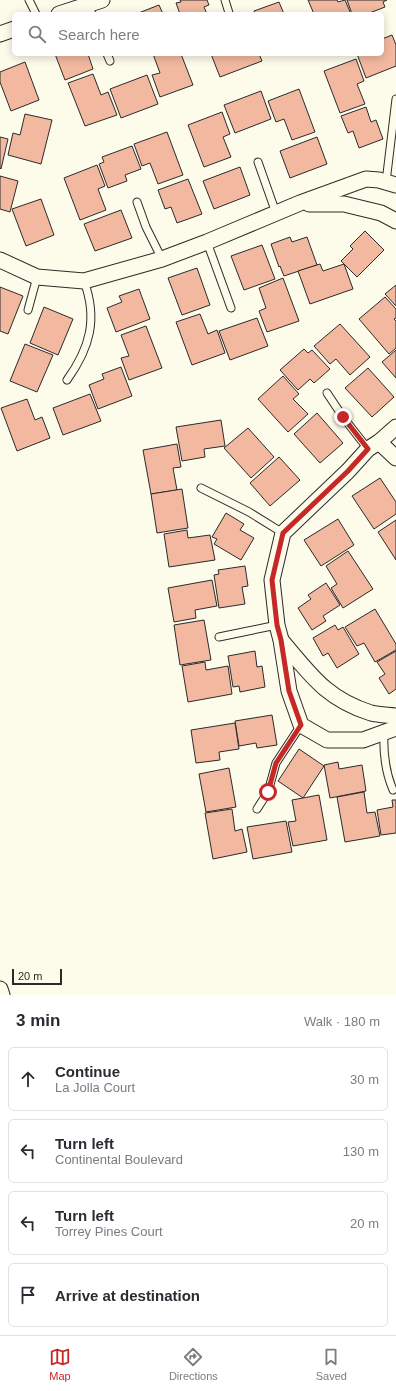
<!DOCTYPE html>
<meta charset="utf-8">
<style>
body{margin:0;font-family:Helvetica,sans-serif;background:#f7f7f7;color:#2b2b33}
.scale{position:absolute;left:12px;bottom:10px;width:50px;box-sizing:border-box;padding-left:4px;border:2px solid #2b2b2b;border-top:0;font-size:11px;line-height:14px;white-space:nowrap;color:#2b2b2b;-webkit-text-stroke:3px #fdfbea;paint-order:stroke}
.stop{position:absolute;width:12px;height:12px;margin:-9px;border:3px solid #c62828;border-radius:50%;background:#fff}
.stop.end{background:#c62828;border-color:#fff;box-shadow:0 1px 4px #0008}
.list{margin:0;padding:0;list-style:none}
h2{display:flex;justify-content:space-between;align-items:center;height:52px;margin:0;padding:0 16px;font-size:17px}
h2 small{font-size:13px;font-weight:400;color:#7c7c81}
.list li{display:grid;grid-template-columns:26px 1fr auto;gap:12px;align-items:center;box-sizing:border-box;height:64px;margin:0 8px 8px;padding:0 8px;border:1px solid #e1e1e2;border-radius:6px}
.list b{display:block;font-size:15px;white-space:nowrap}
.list p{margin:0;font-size:13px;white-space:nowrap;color:#7c7c81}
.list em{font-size:13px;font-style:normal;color:#7c7c81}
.icon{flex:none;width:22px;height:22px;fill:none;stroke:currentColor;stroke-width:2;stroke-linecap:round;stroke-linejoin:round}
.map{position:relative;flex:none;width:396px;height:995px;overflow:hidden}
.search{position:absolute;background:#fff;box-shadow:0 2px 10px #0003;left:12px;right:12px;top:12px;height:44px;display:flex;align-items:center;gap:10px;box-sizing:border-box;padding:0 14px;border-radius:6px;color:#7c7c81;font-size:15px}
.sheet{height:340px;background:#fff}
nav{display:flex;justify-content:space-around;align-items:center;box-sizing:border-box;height:56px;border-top:1px solid #e1e1e2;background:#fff;font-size:11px;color:#7c7c81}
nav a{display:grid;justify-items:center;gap:2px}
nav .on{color:#c62828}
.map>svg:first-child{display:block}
.building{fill:#f2b8a0;stroke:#2b2b2b}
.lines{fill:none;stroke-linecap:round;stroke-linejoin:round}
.service-casing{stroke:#2b2b2b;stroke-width:9}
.minor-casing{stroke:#2b2b2b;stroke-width:17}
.service{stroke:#fdfbea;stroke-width:7}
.minor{stroke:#fdfbea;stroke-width:15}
.route{stroke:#c62828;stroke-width:5}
</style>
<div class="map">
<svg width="396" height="995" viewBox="0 0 396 995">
<rect width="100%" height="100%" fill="#fdfbea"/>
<!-- building -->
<g class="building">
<path d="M180 0H207L209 5 204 7 207 14H180L176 3 181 2Z"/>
<path d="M308 0H337L338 2 345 0 351 14H314Z"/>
<path d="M347 0H387L383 2 385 7 367 14H352Z"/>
<path d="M279 2 284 14H255L254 11Z"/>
<path d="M159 5 163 14H136Z"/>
<path d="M392 35 396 45V66L366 78 357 54H382V39Z"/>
<path d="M55 54H88L93 69 65 80Z"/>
<path d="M153 54H181L193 85 160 97 152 75 160 73Z"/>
<path d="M211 54H259L262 61 220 77Z"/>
<path d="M356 59 364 81 357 84 365 104 340 113 324 71Z"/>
<path d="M25 62 39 100 11 111 0 82V72Z"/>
<path d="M93 74 101 95 108 92 117 115 85 126 68 83Z"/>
<path d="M147 75 158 104 121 118 110 89Z"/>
<path d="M299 89 315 132 292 140 284 119 276 122 268 101Z"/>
<path d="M261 91 271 119 235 133 224 105Z"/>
<path d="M366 107 371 122 376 120 383 139 359 148 353 131 348 133 341 116Z"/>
<path d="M222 112 230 134 223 137 231 157 204 167 188 125Z"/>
<path d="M25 114 52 120 41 164 8 155 13 133 20 135Z"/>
<path d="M167 132 183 175 158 184 150 163 142 166 134 144Z"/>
<path d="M0 137 8 139 1 169 0 168Z"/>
<path d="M317 137 327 164 290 178 280 151Z"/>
<path d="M132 146 141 169 125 175 127 181 108 188 99 164 104 162 102 157Z"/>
<path d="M97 165 105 186 98 189 106 210 80 220 64 178Z"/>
<path d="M240 167 250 195 214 209 203 181Z"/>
<path d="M0 176 18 181 10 212 0 209Z"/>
<path d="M188 179 202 214 177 223 171 207 165 209 158 190Z"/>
<path d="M41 199 54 235 26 246 12 209Z"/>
<path d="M121 210 132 238 95 251 84 224Z"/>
<path d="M365 231 384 250 357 277 341 261 353 249 350 246Z"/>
<path d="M290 237 292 242 307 237 317 265 284 276 280 266 279 267 271 244Z"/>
<path d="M262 245 275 279 244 290 231 256Z"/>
<path d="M320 264 323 271 344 264 353 289 310 304 298 271Z"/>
<path d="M197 268 210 305 182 315 168 278Z"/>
<path d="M283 278 299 321 267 332 259 311 266 308 259 288Z"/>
<path d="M396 285V306L385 294Z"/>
<path d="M0 287 23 296 8 334 0 331Z"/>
<path d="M139 289 150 319 116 332 107 308 122 302 119 296Z"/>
<path d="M385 297 396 309V318L394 319 396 321V348L389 354 359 319Z"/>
<path d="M44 307 73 319 58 355 30 343Z"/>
<path d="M200 314 208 334 217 330 225 353 192 365 176 322Z"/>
<path d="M257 318 268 346 230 360 219 331Z"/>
<path d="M340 324 370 357 350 375 336 359 330 364 314 346Z"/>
<path d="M146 326 162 368 129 380 121 358 129 356 121 335Z"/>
<path d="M25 344 53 355 37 392 10 381Z"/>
<path d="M304 349 308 353 312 350 330 369 314 383 310 379 298 390 280 370Z"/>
<path d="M396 350V378L382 362Z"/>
<path d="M121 367 132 396 98 409 89 385 104 379 102 374Z"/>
<path d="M368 368 394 397 372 417 345 388Z"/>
<path d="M283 376 299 394 293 399 308 414 288 432 258 399Z"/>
<path d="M90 394 101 421 63 435 53 408Z"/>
<path d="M27 399 35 420 42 417 50 438 17 451 1 408Z"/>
<path d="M317 413 343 443 320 463 294 434Z"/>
<path d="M221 420 225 446 204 449 205 457 182 461 176 427Z"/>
<path d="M248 428 274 457 251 478 224 448Z"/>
<path d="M177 444 181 467 173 468 177 490 151 494 143 450Z"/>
<path d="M279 457 300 480 270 506 250 483Z"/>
<path d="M380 478 396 502V514L374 529 352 496Z"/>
<path d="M182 489 188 528 157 533 151 494Z"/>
<path d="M226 513 244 524 240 530 254 538 241 560 214 544 217 539 212 537Z"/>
<path d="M338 519 354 545 321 566 304 540Z"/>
<path d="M396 520V560L378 532Z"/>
<path d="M187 530 188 538 210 535 215 560 169 567 164 534Z"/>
<path d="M348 551 373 589 343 608 331 588 337 584 326 566Z"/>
<path d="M245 566 248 586 242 587 245 604 219 608 214 575 219 574 218 570Z"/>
<path d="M212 580 217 606 195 610 196 618 174 622 168 588Z"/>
<path d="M326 583 340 605 323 616 326 621 312 630 298 608 311 599 308 595Z"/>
<path d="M375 609 396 644V650L375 662 364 643 357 646 345 627Z"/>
<path d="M204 620 211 660 180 665 174 625Z"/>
<path d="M335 625 338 630 343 627 359 654 337 668 328 653 323 656 313 638Z"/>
<path d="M255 651 257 667 262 666 265 687 240 692 239 686 233 687 228 656Z"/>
<path d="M396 651V689L389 694 379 678 385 674 377 662Z"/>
<path d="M205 662 206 670 228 666 232 694 188 702 182 666Z"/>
<path d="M272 715 277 745 257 748 256 743 239 746 235 721Z"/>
<path d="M235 723 239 749 219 752 220 760 196 763 191 730Z"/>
<path d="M299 749 324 766 303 798 278 781Z"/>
<path d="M338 762 339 769 362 765 366 791 330 798 324 765Z"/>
<path d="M229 768 236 807 206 812 199 774Z"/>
<path d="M364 792 367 813 375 812 380 836 345 842 337 797Z"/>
<path d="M319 795 327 840 293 846 288 822 296 821 292 800Z"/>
<path d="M392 800H396V833L381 835 377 810 393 807Z"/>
<path d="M232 809 235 831 242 829 247 852 213 859 205 813Z"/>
<path d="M286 821 292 852 253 859 247 827Z"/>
</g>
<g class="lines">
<!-- service casing -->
<g class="service-casing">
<g id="service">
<path d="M29 0 36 14"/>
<path d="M225 0 229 13"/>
<path d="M88 5 92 14"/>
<path d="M107 54 110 61"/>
<path d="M258 162 276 213"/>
<path d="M386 182 396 99"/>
<path d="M137 202 146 227 162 259"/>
<path d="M207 242 231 308"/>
<path d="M28 310 37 277"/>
<path d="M67 380C90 348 98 319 84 281"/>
<path d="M327 393 343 417 368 449"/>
<path d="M201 488 249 512 283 533"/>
<path d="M219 637 277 625"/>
<path d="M384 732C383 753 385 771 393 790"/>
<path d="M257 809 268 792 276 763 301 725"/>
</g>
</g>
<!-- minor casing -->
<g class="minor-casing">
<g id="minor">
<path d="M59 14 102 0"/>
<path d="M0 34 14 29"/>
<path d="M309 204H344L381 213 396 221"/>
<path d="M0 260 37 277 84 281 162 259 207 242 300 203 366 179 379 180 396 185"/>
<path d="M396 427 379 442 368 449 348 471 283 533 272 580 277 625 281 640 289 691 301 725 327 740H363L396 728"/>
<path d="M379 442 396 458"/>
<path d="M281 640C310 674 326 699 371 713 379 715 388 715 396 716"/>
<path d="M0 989 2 995"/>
</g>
</g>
<!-- service -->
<use href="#service" class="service"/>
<!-- minor -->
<use href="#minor" class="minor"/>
</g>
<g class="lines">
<!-- route -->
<path class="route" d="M268 792 276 763 301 725 289 691 281 640 277 625 272 580 283 533 348 471 368 449 343 417"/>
</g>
</svg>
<div class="scale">20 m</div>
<div class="stop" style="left:268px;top:792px"></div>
<div class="stop end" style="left:343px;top:417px"></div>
<div class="search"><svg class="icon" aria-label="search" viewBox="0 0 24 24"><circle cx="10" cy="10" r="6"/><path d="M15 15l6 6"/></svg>Search here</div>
</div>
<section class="sheet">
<h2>3 min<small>Walk · 180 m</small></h2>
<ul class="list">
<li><svg class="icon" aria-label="ahead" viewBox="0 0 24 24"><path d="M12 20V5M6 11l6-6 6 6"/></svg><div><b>Continue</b><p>La Jolla Court</p></div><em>30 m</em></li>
<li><svg class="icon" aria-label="left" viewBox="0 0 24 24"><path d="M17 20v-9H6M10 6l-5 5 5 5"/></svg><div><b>Turn left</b><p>Continental Boulevard</p></div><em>130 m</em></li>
<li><svg class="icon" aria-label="left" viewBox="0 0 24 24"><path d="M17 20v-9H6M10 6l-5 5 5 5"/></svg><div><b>Turn left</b><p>Torrey Pines Court</p></div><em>20 m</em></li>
<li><svg class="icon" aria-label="arrive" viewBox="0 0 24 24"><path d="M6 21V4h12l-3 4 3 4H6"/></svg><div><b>Arrive at destination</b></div></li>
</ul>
</section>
<nav>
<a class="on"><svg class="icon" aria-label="map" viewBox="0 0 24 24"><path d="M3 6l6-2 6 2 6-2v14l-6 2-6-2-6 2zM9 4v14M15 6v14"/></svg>Map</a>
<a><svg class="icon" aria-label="directions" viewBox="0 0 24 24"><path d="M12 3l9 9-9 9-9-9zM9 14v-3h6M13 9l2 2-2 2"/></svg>Directions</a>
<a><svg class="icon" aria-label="saved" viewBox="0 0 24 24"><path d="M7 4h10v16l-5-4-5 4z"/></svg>Saved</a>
</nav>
